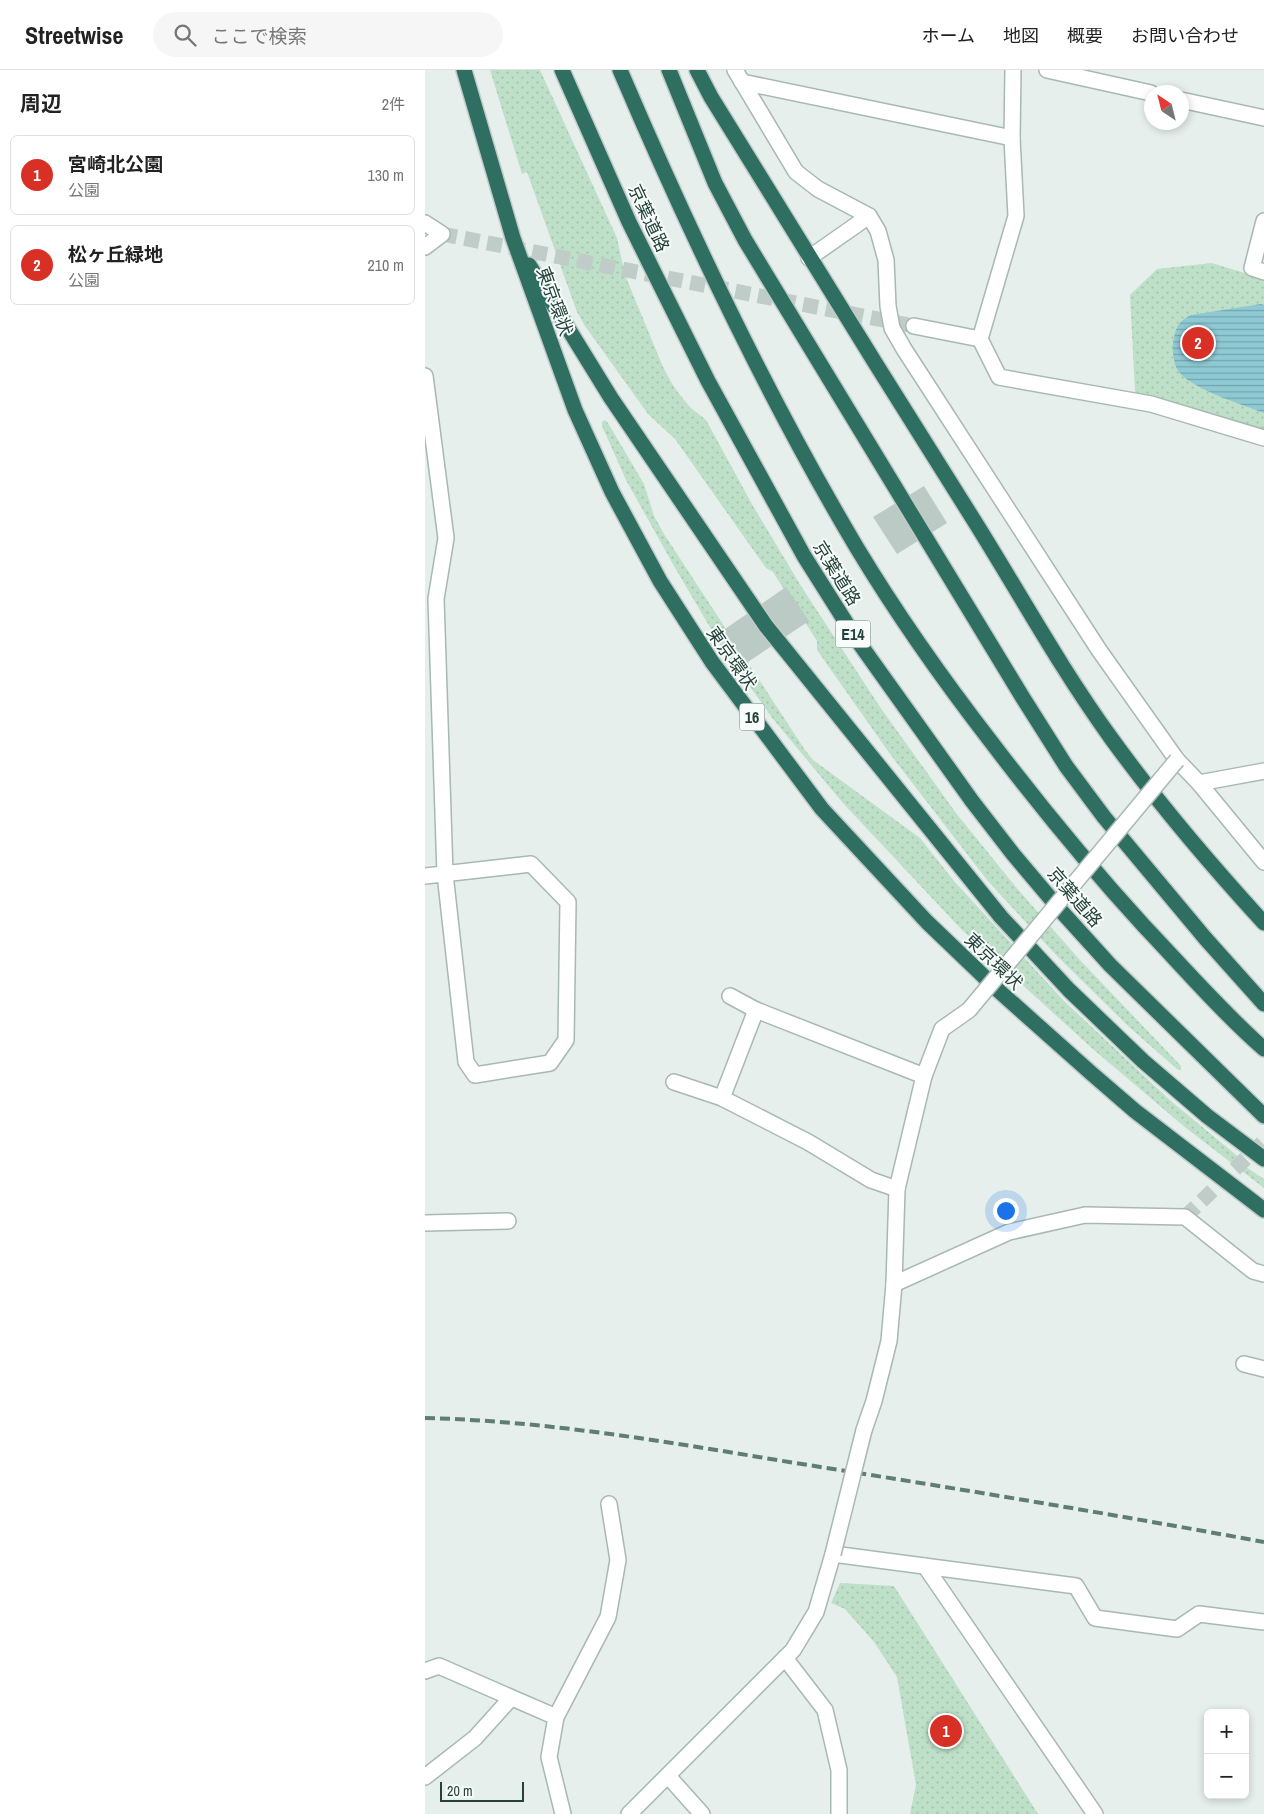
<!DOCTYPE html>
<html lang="ja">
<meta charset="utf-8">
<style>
body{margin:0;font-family:"Archivo Narrow","Noto Sans JP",sans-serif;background:#f6f6f6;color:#222}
.controls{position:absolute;right:15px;bottom:15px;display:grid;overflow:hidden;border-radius:8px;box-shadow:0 2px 8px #0003}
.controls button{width:45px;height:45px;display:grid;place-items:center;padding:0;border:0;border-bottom:1px solid #e0e0e0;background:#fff;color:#222;font:25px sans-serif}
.compass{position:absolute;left:719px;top:15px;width:45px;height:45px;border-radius:50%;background:#fff;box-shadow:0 2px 8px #0003;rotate:325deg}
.scale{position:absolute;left:15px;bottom:12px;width:84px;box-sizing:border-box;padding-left:5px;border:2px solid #24423a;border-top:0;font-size:14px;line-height:18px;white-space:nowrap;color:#24423a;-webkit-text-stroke:4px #f7fbf9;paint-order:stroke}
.you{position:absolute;left:580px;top:1140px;width:18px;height:18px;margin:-12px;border:4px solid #fff;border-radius:50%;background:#1a73e8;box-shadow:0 0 0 8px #1a73e833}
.badge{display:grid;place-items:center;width:32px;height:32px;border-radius:50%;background:#d93025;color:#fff;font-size:16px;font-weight:700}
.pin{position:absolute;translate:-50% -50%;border:2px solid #fff;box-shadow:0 1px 5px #0006}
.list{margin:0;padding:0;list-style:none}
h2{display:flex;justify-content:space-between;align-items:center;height:65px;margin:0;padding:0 20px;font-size:21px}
h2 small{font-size:16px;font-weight:400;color:#767676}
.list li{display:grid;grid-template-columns:32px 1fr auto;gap:15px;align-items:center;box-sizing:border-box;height:80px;margin:0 10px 10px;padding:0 10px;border:1px solid #e0e0e0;border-radius:8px}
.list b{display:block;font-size:19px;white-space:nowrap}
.list p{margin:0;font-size:16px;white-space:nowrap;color:#767676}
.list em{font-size:16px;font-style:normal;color:#767676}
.icon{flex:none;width:28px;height:28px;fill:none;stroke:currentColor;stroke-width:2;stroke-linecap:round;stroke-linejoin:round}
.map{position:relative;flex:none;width:839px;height:1744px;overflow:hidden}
header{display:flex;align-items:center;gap:30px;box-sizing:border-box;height:70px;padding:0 25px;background:#fff;border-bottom:1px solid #e0e0e0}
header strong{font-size:24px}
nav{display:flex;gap:28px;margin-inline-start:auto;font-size:18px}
.search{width:350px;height:45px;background:#f6f6f6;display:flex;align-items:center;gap:12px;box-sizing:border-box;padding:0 18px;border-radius:28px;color:#767676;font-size:19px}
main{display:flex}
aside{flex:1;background:#fff}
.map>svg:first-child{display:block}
.grass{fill:url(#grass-dots)}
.water{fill:url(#water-rules)}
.building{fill:#bbcac4}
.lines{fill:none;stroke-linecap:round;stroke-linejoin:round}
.minor-tunnel{stroke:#bfccc8;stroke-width:15;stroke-dasharray:15 8;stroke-linecap:butt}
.minor-casing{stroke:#a8b8b2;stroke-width:18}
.highway-casing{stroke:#c2cac8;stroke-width:18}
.minor{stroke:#fff;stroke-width:15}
.highway{stroke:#2f6f62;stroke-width:15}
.rail{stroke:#5f7d75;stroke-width:4;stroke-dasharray:10 5;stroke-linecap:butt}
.minor-bridge-casing{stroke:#a8b8b2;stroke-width:18;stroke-linecap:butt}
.minor-bridge{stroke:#fff;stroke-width:15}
.labels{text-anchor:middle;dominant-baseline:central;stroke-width:4;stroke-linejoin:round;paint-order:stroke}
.shield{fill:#f7fbf9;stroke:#637a73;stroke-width:1}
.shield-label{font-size:16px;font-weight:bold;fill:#24423a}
.street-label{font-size:18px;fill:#24423a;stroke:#f7fbf9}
</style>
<header>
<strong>Streetwise</strong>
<div class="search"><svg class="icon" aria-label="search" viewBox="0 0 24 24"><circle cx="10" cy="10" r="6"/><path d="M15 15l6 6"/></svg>ここで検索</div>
<nav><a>ホーム</a><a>地図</a><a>概要</a><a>お問い合わせ</a></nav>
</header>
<main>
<aside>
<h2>周辺<small>2件</small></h2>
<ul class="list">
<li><span class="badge">1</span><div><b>宮崎北公園</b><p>公園</p></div><em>130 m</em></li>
<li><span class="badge">2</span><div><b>松ヶ丘緑地</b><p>公園</p></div><em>210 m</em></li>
</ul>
</aside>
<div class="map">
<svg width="839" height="1744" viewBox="0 0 839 1744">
<defs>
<pattern id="grass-dots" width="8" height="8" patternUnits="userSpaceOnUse" patternTransform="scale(1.25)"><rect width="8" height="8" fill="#bfe0c8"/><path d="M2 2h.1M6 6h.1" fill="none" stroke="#a4c1ad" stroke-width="1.8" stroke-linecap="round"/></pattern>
<pattern id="water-rules" width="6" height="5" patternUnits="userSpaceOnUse" patternTransform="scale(1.25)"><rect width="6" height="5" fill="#8ec9d4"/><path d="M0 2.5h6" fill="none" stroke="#74a5ad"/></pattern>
</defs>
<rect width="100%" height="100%" fill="#e6efeb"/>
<!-- grass -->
<g class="grass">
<path d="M65 0H115L192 168 200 205 238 297 249 317 259 330 266 338 281 350 328 436 376 516 455 637 531 743 590 816 654 889 756 996V1000H753L703 956 630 884 562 810 465 684 392 580V571L348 502 341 498 250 369 223 344 160 256 152 242 102 102 97 104Z"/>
<path d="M787 193 839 209V362L710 322 705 225 732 199Z"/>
<path d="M180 350 183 353 219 414 229 446 239 464 380 680 388 690 495 768 529 811 639 931 746 1031 822 1094 821 1097 839 1109V1118L761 1058 669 980 536 859 417 732 348 649 296 576 249 496 201 410 177 356V352Z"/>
<path d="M415 1513 469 1516 613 1744H485L491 1715 472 1607 449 1572 420 1539 406 1533Z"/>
</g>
<!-- water -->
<path class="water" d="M836 234 839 235V343C819 335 762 318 752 299 749 293 747 280 748 273 751 258 752 252 766 245Z"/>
<!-- building -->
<g class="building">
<path d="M499 416 522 453 472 484 448 447Z"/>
<path d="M361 517 384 551 320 594 297 561Z"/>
</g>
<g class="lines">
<!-- minor-tunnel -->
<g class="minor-tunnel">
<path d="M17 164 489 256"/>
<path d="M760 1147 839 1071"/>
</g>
<!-- minor casing -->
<g class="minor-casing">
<g id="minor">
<path d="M310 0 371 102 393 119 444 146 453 161 461 190 463 236 467 258 479 279 674 580 752 690 774 713 839 792"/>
<path d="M622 0 726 23"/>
<path d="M317 12 587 68"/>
<path d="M756 30 839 48"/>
<path d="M839 151 827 198 839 202"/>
<path d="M0 153 17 164 0 177"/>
<path d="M384 188 444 146"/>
<path d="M489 256 555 269 574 307 726 334 839 368"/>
<path d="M555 269 591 146 587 68 588 0"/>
<path d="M0 306 21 468 11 529 20 804 41 992 50 1005 125 993 141 970 143 832 106 794 0 806"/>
<path d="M774 713 839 701"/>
<path d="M305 926 331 940 499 1006"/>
<path d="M249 1012 297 1028 383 1072 446 1110 472 1119"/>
<path d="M297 1028 331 940"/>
<path d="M0 1153 83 1151"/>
<path d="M469 1214 584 1162 660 1145 760 1147 828 1201 839 1204"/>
<path d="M819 1294 839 1299"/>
<path d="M439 1360 449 1331 464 1271 469 1214 472 1119 499 1006 517 959 544 940"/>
<path d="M500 1496 670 1744"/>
<path d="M360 1588 400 1640 414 1700V1744"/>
<path d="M0 1601 14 1596 131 1647"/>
<path d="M243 1706 277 1744"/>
<path d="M0 1707 50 1668 86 1628"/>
<path d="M138 1744 124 1687 131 1647 183 1547 193 1490 184 1434"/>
<path d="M204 1744 368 1580 391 1542 408 1484 651 1516 670 1548 752 1559 774 1544 839 1552"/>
</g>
</g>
<!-- highway casing -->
<g class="highway-casing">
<g id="highway">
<path d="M39 0 88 168 150 340 187 422 235 511 287 592 397 739 502 852 574 921 666 1003 710 1041 839 1140"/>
<path d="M137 0 204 152 283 311 379 486 432 570 547 731 588 784 637 842 685 895 839 1046"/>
<path d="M195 0C265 164 341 325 432 478 473 546 519 611 567 673 615 736 665 797 719 856 758 897 796 941 839 979"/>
<path d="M244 0 290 113 320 170 598 628 641 696 679 747 780 868 839 934"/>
<path d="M272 0 286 27C373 169 461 311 550 452 595 524 636 599 686 668 733 733 785 794 839 853"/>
<path d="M104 195 186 328 341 556 576 847 644 920 718 991 782 1046 839 1089"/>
</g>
</g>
<!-- minor -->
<use href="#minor" class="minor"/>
<!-- highway -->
<use href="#highway" class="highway"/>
<!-- rail -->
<path class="rail" d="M0 1348C122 1351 243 1372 364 1392 523 1417 681 1443 839 1472"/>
<!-- minor-bridge casing -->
<g class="minor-bridge-casing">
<g id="minor-bridge">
<path d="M544 940 752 690"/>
<path d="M408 1484 439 1360"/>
</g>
</g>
<!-- minor-bridge -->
<use href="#minor-bridge" class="minor-bridge"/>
</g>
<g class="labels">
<!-- shield labels -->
<g class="shield">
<rect x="410.5" y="550.5" width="35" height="27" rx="4"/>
<rect x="314.5" y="633.5" width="25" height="27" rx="4"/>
</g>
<g class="shield-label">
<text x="428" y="564">E14</text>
<text x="327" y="647">16</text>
</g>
<!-- street labels -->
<g class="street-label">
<text transform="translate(224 148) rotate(65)">京葉道路</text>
<text transform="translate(130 231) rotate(70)">東京環状</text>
<text transform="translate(412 503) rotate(58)">京葉道路</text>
<text transform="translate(307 588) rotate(55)">東京環状</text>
<text transform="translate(650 827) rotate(49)">京葉道路</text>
<text transform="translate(569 891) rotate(44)">東京環状</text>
</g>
</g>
</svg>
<div class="controls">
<button>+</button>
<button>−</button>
</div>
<svg class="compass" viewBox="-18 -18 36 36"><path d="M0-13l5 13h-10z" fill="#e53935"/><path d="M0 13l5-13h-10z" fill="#767676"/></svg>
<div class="scale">20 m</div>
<div class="you"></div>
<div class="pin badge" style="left:521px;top:1661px">1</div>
<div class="pin badge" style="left:773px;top:273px">2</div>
</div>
</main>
